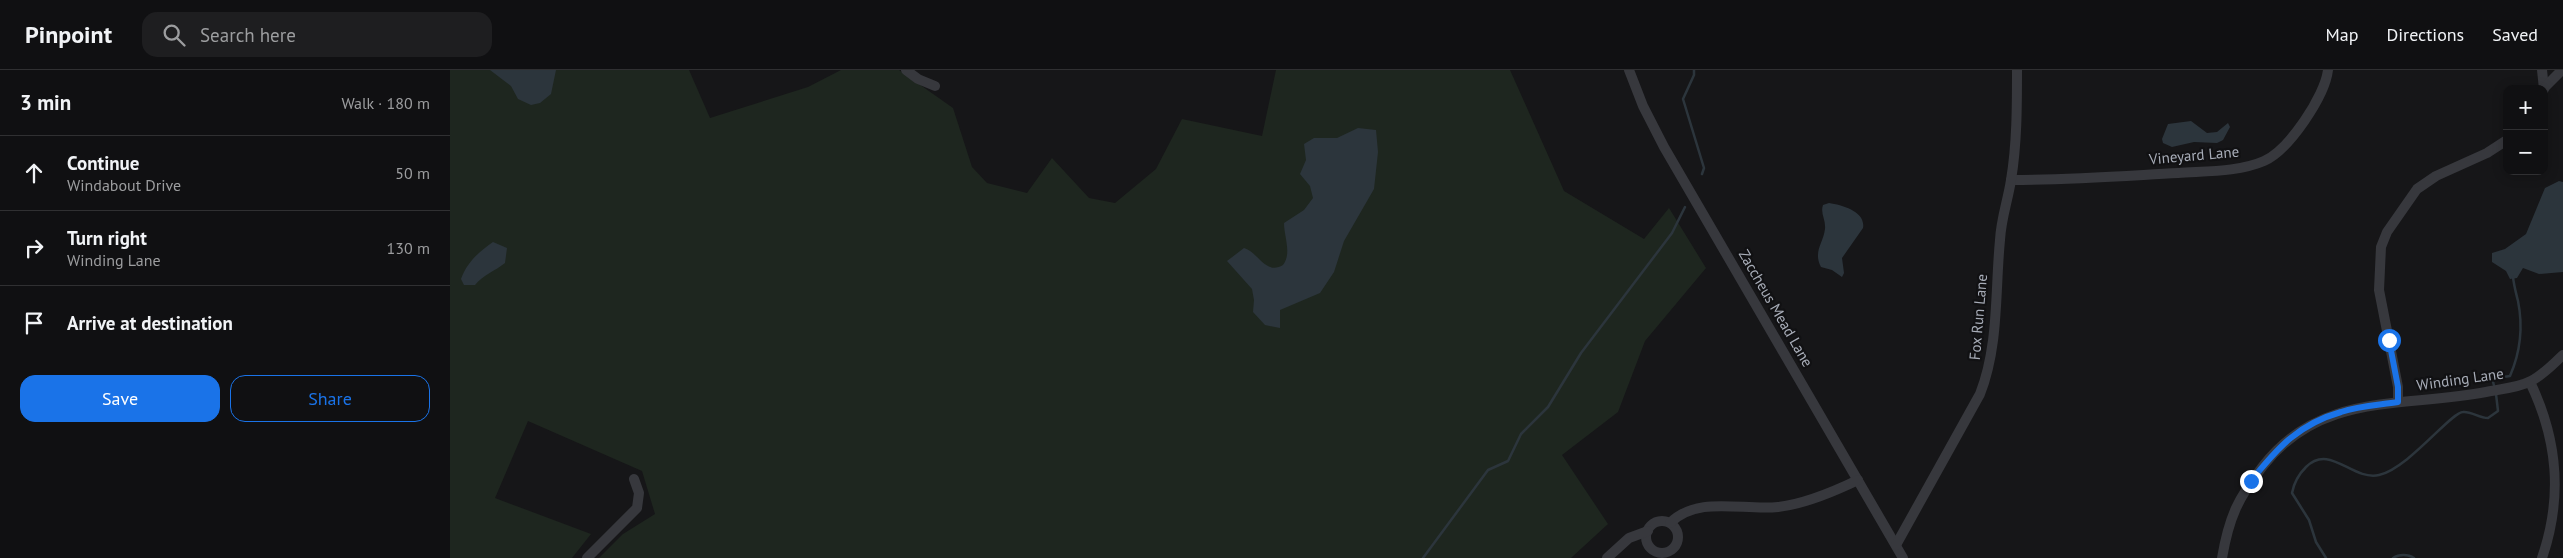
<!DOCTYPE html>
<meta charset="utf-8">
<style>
body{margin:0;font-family:"PT Sans",sans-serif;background:#1e1e20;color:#f1f3f6}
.controls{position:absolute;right:15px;top:15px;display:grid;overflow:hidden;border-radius:10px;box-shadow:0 2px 12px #0003}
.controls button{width:45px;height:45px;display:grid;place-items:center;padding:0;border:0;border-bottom:1px solid #303032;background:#101012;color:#f1f3f6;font:25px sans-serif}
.stop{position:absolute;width:15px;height:15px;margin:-11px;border:4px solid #1a73e8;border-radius:50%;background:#fff}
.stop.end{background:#1a73e8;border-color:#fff;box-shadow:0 1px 5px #0008}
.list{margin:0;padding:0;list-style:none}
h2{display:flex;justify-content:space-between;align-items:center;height:65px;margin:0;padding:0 20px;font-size:21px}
h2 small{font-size:16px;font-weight:400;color:#9c9d9f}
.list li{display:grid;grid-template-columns:32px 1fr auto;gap:15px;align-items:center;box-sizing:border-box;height:75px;padding:0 20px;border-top:1px solid #303032}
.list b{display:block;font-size:19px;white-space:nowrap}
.list p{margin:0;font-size:16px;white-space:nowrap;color:#9c9d9f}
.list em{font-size:16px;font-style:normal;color:#9c9d9f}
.actions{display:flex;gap:10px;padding:15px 20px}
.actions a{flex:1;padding:11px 0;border:1px solid #1a73e8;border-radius:15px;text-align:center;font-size:18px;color:#1a73e8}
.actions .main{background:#1a73e8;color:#fff}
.icon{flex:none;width:28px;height:28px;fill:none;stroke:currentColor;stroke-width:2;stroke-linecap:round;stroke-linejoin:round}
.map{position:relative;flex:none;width:2113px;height:488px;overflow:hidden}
header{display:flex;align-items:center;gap:30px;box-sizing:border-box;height:70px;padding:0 25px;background:#101012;border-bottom:1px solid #303032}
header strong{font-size:24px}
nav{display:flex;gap:28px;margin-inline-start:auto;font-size:18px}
.search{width:350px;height:45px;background:#1e1e20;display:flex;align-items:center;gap:12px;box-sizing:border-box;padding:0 18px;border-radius:15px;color:#9c9d9f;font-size:19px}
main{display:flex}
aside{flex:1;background:#101012}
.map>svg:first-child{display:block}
.green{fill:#1e261f}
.water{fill:#2c353c}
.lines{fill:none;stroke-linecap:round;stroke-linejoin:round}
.stream{stroke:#2c353c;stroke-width:2.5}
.minor{stroke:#37383d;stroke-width:10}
.route{stroke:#1a73e8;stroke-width:6}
.labels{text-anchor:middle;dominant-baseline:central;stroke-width:4.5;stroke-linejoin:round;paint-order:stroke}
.street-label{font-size:15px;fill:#a8adb8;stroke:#111113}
</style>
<header>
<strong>Pinpoint</strong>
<div class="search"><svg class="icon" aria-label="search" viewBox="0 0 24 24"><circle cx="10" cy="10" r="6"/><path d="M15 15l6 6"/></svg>Search here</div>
<nav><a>Map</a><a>Directions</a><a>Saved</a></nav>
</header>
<main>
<aside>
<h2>3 min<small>Walk · 180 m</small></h2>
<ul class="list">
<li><svg class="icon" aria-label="ahead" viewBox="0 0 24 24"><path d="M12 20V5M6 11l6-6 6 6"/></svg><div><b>Continue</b><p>Windabout Drive</p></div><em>50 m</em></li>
<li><svg class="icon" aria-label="right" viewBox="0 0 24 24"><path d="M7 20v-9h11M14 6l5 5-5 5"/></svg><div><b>Turn right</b><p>Winding Lane</p></div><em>130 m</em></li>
<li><svg class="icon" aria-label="arrive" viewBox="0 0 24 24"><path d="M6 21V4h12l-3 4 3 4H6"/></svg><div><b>Arrive at destination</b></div></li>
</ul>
<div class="actions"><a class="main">Save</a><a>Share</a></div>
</aside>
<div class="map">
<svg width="2113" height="488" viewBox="0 0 2113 488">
<rect width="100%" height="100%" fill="#161618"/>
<!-- green -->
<path class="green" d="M0 0H239L260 48 358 17 391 0H449L503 38 522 97 537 113 577 123 602 88 639 128 665 133 706 99 732 49 812 66 826 0H1060L1114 121 1194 169 1219 138 1256 198 1195 271 1168 342 1112 385 1158 454 1121 488H149L173 464 205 444 192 401 78 351 45 428 141 464 122 488H0Z"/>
<!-- water -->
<g class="water">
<path d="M40 0H106L101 24 90 33 81 35 68 29 61 16Z"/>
<path d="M1741 51 1757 63 1767 62 1778 53 1780 57 1773 70 1767 73 1744 72 1722 77 1713 73 1712 69 1718 54Z"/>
<path d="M908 58 926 60 928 82 924 119 894 171 884 202 870 223 830 240V258L815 255 803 242 804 230 802 219 777 191 794 178C807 181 816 206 833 195 842 183 834 167 834 153L854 140 863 128 860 116 850 104 856 90 854 74 864 68H887Z"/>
<path d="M2109 111 2113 112V202L2089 204 2073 198 2067 208 2060 209 2056 201 2042 192V183L2055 179 2076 164 2095 118Z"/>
<path d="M1379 133C1393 135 1416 142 1413 158L1392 188 1394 203 1392 207 1382 200 1371 197C1363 181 1373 174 1375 159 1376 150 1370 143 1373 135Z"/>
<path d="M43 172 57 178 55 193C45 201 33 205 25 215H14L11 209C17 192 29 182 43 172Z"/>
</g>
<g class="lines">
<!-- stream -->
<g class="stream">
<path d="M1244 0V5L1233 29 1254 98 1252 104"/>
<path d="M2045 319 2043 312 2047 308 2060 306C2070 283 2073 256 2068 231 2066 223 2064 216 2063 207"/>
<path d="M973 488 1038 400 1058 391 1071 364 1098 337 1131 283 1222 163 1235 137"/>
<path d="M1876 488 1866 472 1859 450 1842 423C1844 412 1848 405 1856 397 1880 373 1902 411 1929 405 1959 398 2001 342 2013 342 2021 341 2029 348 2038 348L2048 341 2046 324"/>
<path d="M1943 488C1949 484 1958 484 1964 488"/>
</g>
<!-- minor -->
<g class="minor">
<path d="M456 0 468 9 485 16"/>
<path d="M1179 0 1193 36 1214 77 1453 488"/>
<path d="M2092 0 2094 19"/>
<path d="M2095 17 2112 0"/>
<path d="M1561 110C1617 110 1672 106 1728 103 1755 101 1789 102 1814 91 1839 80 1875 26 1878 0"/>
<path d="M2080 312C2108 370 2113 427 2092 488"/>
<path d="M1948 332V317L1929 220 1931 177 1937 162 1967 119 1986 106 2037 83 2057 70"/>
<circle cx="1212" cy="467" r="16"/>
<path d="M1220 453C1248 425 1293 441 1328 437 1355 434 1383 422 1408 410"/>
<path d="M1446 475 1530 324C1549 276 1545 221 1550 170 1551 149 1558 130 1561 110 1567 74 1567 36 1567 0"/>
<path d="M137 488 187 438 189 423 184 409"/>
<path d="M1157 488 1179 468 1198 461"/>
<path d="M1772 488C1779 447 1788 428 1813 396 1871 321 1954 338 2036 322 2050 319 2068 318 2081 311 2093 305 2103 294 2113 285"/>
</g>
</g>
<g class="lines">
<!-- route -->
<path class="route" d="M1801 411C1828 377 1849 354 1891 342 1909 336 1929 335 1948 332V317L1939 270"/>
</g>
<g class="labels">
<!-- street labels -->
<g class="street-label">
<text transform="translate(1744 85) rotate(-5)">Vineyard Lane</text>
<text transform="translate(1326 238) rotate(60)">Zaccheus Mead Lane</text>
<text transform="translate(1528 247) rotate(-85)">Fox Run Lane</text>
<text transform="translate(2010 309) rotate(-8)">Winding Lane</text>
</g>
</g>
</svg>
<div class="controls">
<button>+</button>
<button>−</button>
</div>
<div class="stop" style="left:1939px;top:270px"></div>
<div class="stop end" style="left:1801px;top:411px"></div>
</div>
</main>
